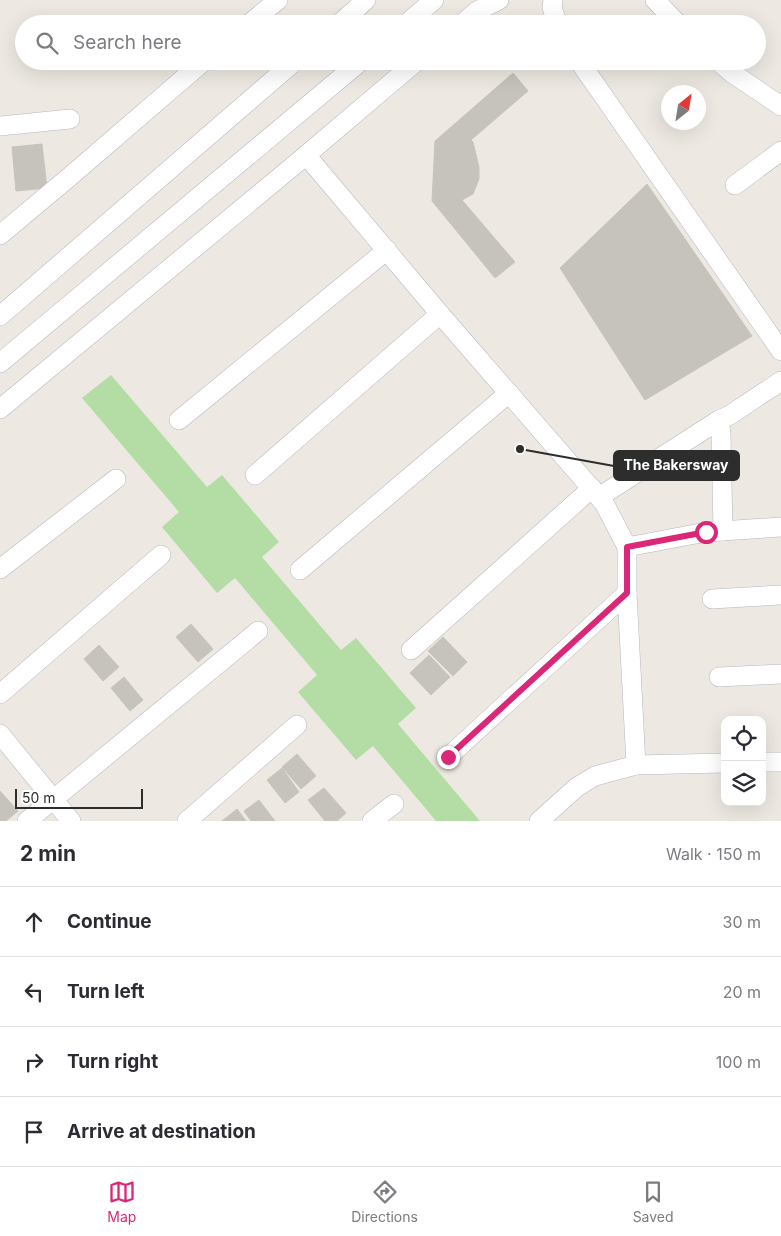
<!DOCTYPE html>
<meta charset="utf-8">
<style>
body{margin:0;font-family:Inter,sans-serif;background:#f2f2f3;color:#2b2b33}
.controls{position:absolute;right:15px;bottom:15px;display:grid;overflow:hidden;border-radius:10px;box-shadow:0 5px 20px #0002}
.controls button{width:45px;height:45px;display:grid;place-items:center;padding:0;border:0;border-bottom:1px solid #e1e1e2;background:#fff;color:#2b2b33;font:25px sans-serif}
.compass{position:absolute;left:661px;top:85px;width:45px;height:45px;border-radius:50%;background:#fff;box-shadow:0 5px 20px #0002;rotate:30deg}
.scale{position:absolute;left:15px;bottom:12px;width:128px;box-sizing:border-box;padding-left:5px;border:2px solid #2d2d2d;border-top:0;font-size:14px;line-height:18px;white-space:nowrap;color:#2d2d2d;-webkit-text-stroke:4px #fff;paint-order:stroke}
.stop{position:absolute;width:15px;height:15px;margin:-11px;border:4px solid #db2777;border-radius:50%;background:#fff}
.stop.end{background:#db2777;border-color:#fff;box-shadow:0 1px 5px #0008}
.list{margin:0;padding:0;list-style:none}
h2{display:flex;justify-content:space-between;align-items:center;height:65px;margin:0;padding:0 20px;font-size:21px}
h2 small{font-size:16px;font-weight:400;color:#7c7c81}
.list li{display:grid;grid-template-columns:32px 1fr auto;gap:15px;align-items:center;box-sizing:border-box;height:70px;padding:0 20px;border-top:1px solid #e1e1e2}
.list b{display:block;font-size:19px;white-space:nowrap}
.list em{font-size:16px;font-style:normal;color:#7c7c81}
.icon{flex:none;width:28px;height:28px;fill:none;stroke:currentColor;stroke-width:2;stroke-linecap:round;stroke-linejoin:round}
.map{position:relative;flex:none;width:781px;height:821px;overflow:hidden}
.search{position:absolute;background:#fff;box-shadow:0 5px 20px #0002;left:15px;right:15px;top:15px;height:55px;display:flex;align-items:center;gap:12px;box-sizing:border-box;padding:0 18px;border-radius:28px;color:#7c7c81;font-size:19px}
.sheet{height:345px;background:#fff}
nav{display:flex;justify-content:space-around;align-items:center;box-sizing:border-box;height:70px;border-top:1px solid #e1e1e2;background:#fff;font-size:14px;color:#7c7c81}
nav a{display:grid;justify-items:center;gap:2px}
nav .on{color:#db2777}
.map>svg:first-child{display:block}
.green{fill:#b4dda5}
.building{fill:#c6c3bd;stroke:#c9c5bb}
.lines{fill:none;stroke-linecap:round;stroke-linejoin:round}
.minor-casing{stroke:#b5b6bf;stroke-width:20}
.minor{stroke:#fff;stroke-width:19}
.route{stroke:#db2777;stroke-width:6}
.leader{fill:none;stroke:#2d2d2d;stroke-width:2}
.callout-dot{fill:#2d2d2d;stroke:#fff;stroke-width:2}
.callout{fill:#2d2d2d;stroke:#2d2d2d;stroke-width:2}
.callout-label{font-size:14px;text-anchor:middle;font-weight:bold;fill:#fff}
</style>
<div class="map">
<svg width="781" height="821" viewBox="0 0 781 821">
<rect width="100%" height="100%" fill="#ede9e2"/>
<!-- green -->
<path class="green" d="M111 375 207 487 222 475 279 542 262 557 341 650 356 638 416 708 398 724 480 821H436L373 746 356 760 298 692 317 675 235 578 217 593 162 527 179 512 82 398Z"/>
<!-- building -->
<g class="building">
<path d="M513 73 528 91 471 140 473 142 479 167V179L473 194 462 200 515 262 495 278 432 201 435 141Z"/>
<path d="M42 144 47 188 16 191 12 147Z"/>
<path d="M647 184 752 336 645 400 560 268Z"/>
<path d="M191 624 213 649 198 662 176 637Z"/>
<path d="M443 637 467 662 453 676 428 651Z"/>
<path d="M99 645 119 667 103 681 84 659Z"/>
<path d="M429 655 450 677 431 695 410 673Z"/>
<path d="M124 677 143 700 130 711 111 688Z"/>
<path d="M297 754 316 776 301 789 282 767Z"/>
<path d="M282 768 299 792 285 803 267 780Z"/>
<path d="M324 788 346 813 337 821H325L308 800Z"/>
<path d="M0 791 18 811 6 821H0Z"/>
<path d="M259 800 275 821H251L244 811Z"/>
<path d="M237 809 246 821H222Z"/>
</g>
<g class="lines">
<!-- minor casing -->
<g class="minor-casing">
<g id="minor">
<path d="M553 0 552 7 557 24"/>
<path d="M655 0 678 24"/>
<path d="M249 24 278 0"/>
<path d="M339 24 366 0"/>
<path d="M406 24 434 0"/>
<path d="M462 24 477 11 499 0"/>
<path d="M579 61 781 351"/>
<path d="M718 61 732 73 781 106"/>
<path d="M0 126 70 119"/>
<path d="M306 155 440 314 604 503 627 547V593L636 765"/>
<path d="M735 185 781 151"/>
<path d="M0 235 67 179 204 61"/>
<path d="M0 316 295 61"/>
<path d="M0 363 361 61"/>
<path d="M0 409 298 162 417 61"/>
<path d="M179 420 387 250"/>
<path d="M255 475 440 314"/>
<path d="M599 497 719 420"/>
<path d="M723 531 721 434 719 420 730 415 781 381"/>
<path d="M627 547 706 532 781 527"/>
<path d="M0 569 116 479"/>
<path d="M300 570 509 393"/>
<path d="M712 599 781 595"/>
<path d="M411 650 592 488"/>
<path d="M719 677 781 674"/>
<path d="M0 694 161 555"/>
<path d="M0 734 71 821"/>
<path d="M448 757 627 593"/>
<path d="M762 762H781"/>
<path d="M27 821 258 631"/>
<path d="M187 821 297 725"/>
<path d="M372 821 394 804"/>
<path d="M539 821 577 787 595 776 636 765 725 763"/>
</g>
</g>
<!-- minor -->
<use href="#minor" class="minor"/>
</g>
<g class="lines">
<!-- route -->
<path class="route" d="M448 757 627 593V547L706 532"/>
</g>
<!-- callouts -->
<path class="leader" d="M520 449L614 466"/>
<circle class="callout-dot" cx="520" cy="449" r="5"/>
<rect class="callout" x="614" y="451" width="125" height="29" rx="5"/>
<g class="callout-label">
<text x="676" y="470">The Bakersway</text>
</g>
</svg>
<div class="controls">
<button><svg class="icon" aria-label="locate" viewBox="0 0 24 24"><circle cx="12" cy="12" r="6"/><path d="M12 2v4M12 18v4M2 12h4M18 12h4"/></svg></button>
<button><svg class="icon" aria-label="layers" viewBox="0 0 24 24"><path d="M12 4l9 5-9 5-9-5zM3 14l9 5 9-5"/></svg></button>
</div>
<svg class="compass" viewBox="-18 -18 36 36"><path d="M0-13l5 13h-10z" fill="#e53935"/><path d="M0 13l5-13h-10z" fill="#7c7c81"/></svg>
<div class="scale">50 m</div>
<div class="stop" style="left:706px;top:532px"></div>
<div class="stop end" style="left:448px;top:757px"></div>
<div class="search"><svg class="icon" aria-label="search" viewBox="0 0 24 24"><circle cx="10" cy="10" r="6"/><path d="M15 15l6 6"/></svg>Search here</div>
</div>
<section class="sheet">
<h2>2 min<small>Walk · 150 m</small></h2>
<ul class="list">
<li><svg class="icon" aria-label="ahead" viewBox="0 0 24 24"><path d="M12 20V5M6 11l6-6 6 6"/></svg><div><b>Continue</b></div><em>30 m</em></li>
<li><svg class="icon" aria-label="left" viewBox="0 0 24 24"><path d="M17 20v-9H6M10 6l-5 5 5 5"/></svg><div><b>Turn left</b></div><em>20 m</em></li>
<li><svg class="icon" aria-label="right" viewBox="0 0 24 24"><path d="M7 20v-9h11M14 6l5 5-5 5"/></svg><div><b>Turn right</b></div><em>100 m</em></li>
<li><svg class="icon" aria-label="arrive" viewBox="0 0 24 24"><path d="M6 21V4h12l-3 4 3 4H6"/></svg><div><b>Arrive at destination</b></div></li>
</ul>
</section>
<nav>
<a class="on"><svg class="icon" aria-label="map" viewBox="0 0 24 24"><path d="M3 6l6-2 6 2 6-2v14l-6 2-6-2-6 2zM9 4v14M15 6v14"/></svg>Map</a>
<a><svg class="icon" aria-label="directions" viewBox="0 0 24 24"><path d="M12 3l9 9-9 9-9-9zM9 14v-3h6M13 9l2 2-2 2"/></svg>Directions</a>
<a><svg class="icon" aria-label="saved" viewBox="0 0 24 24"><path d="M7 4h10v16l-5-4-5 4z"/></svg>Saved</a>
</nav>
